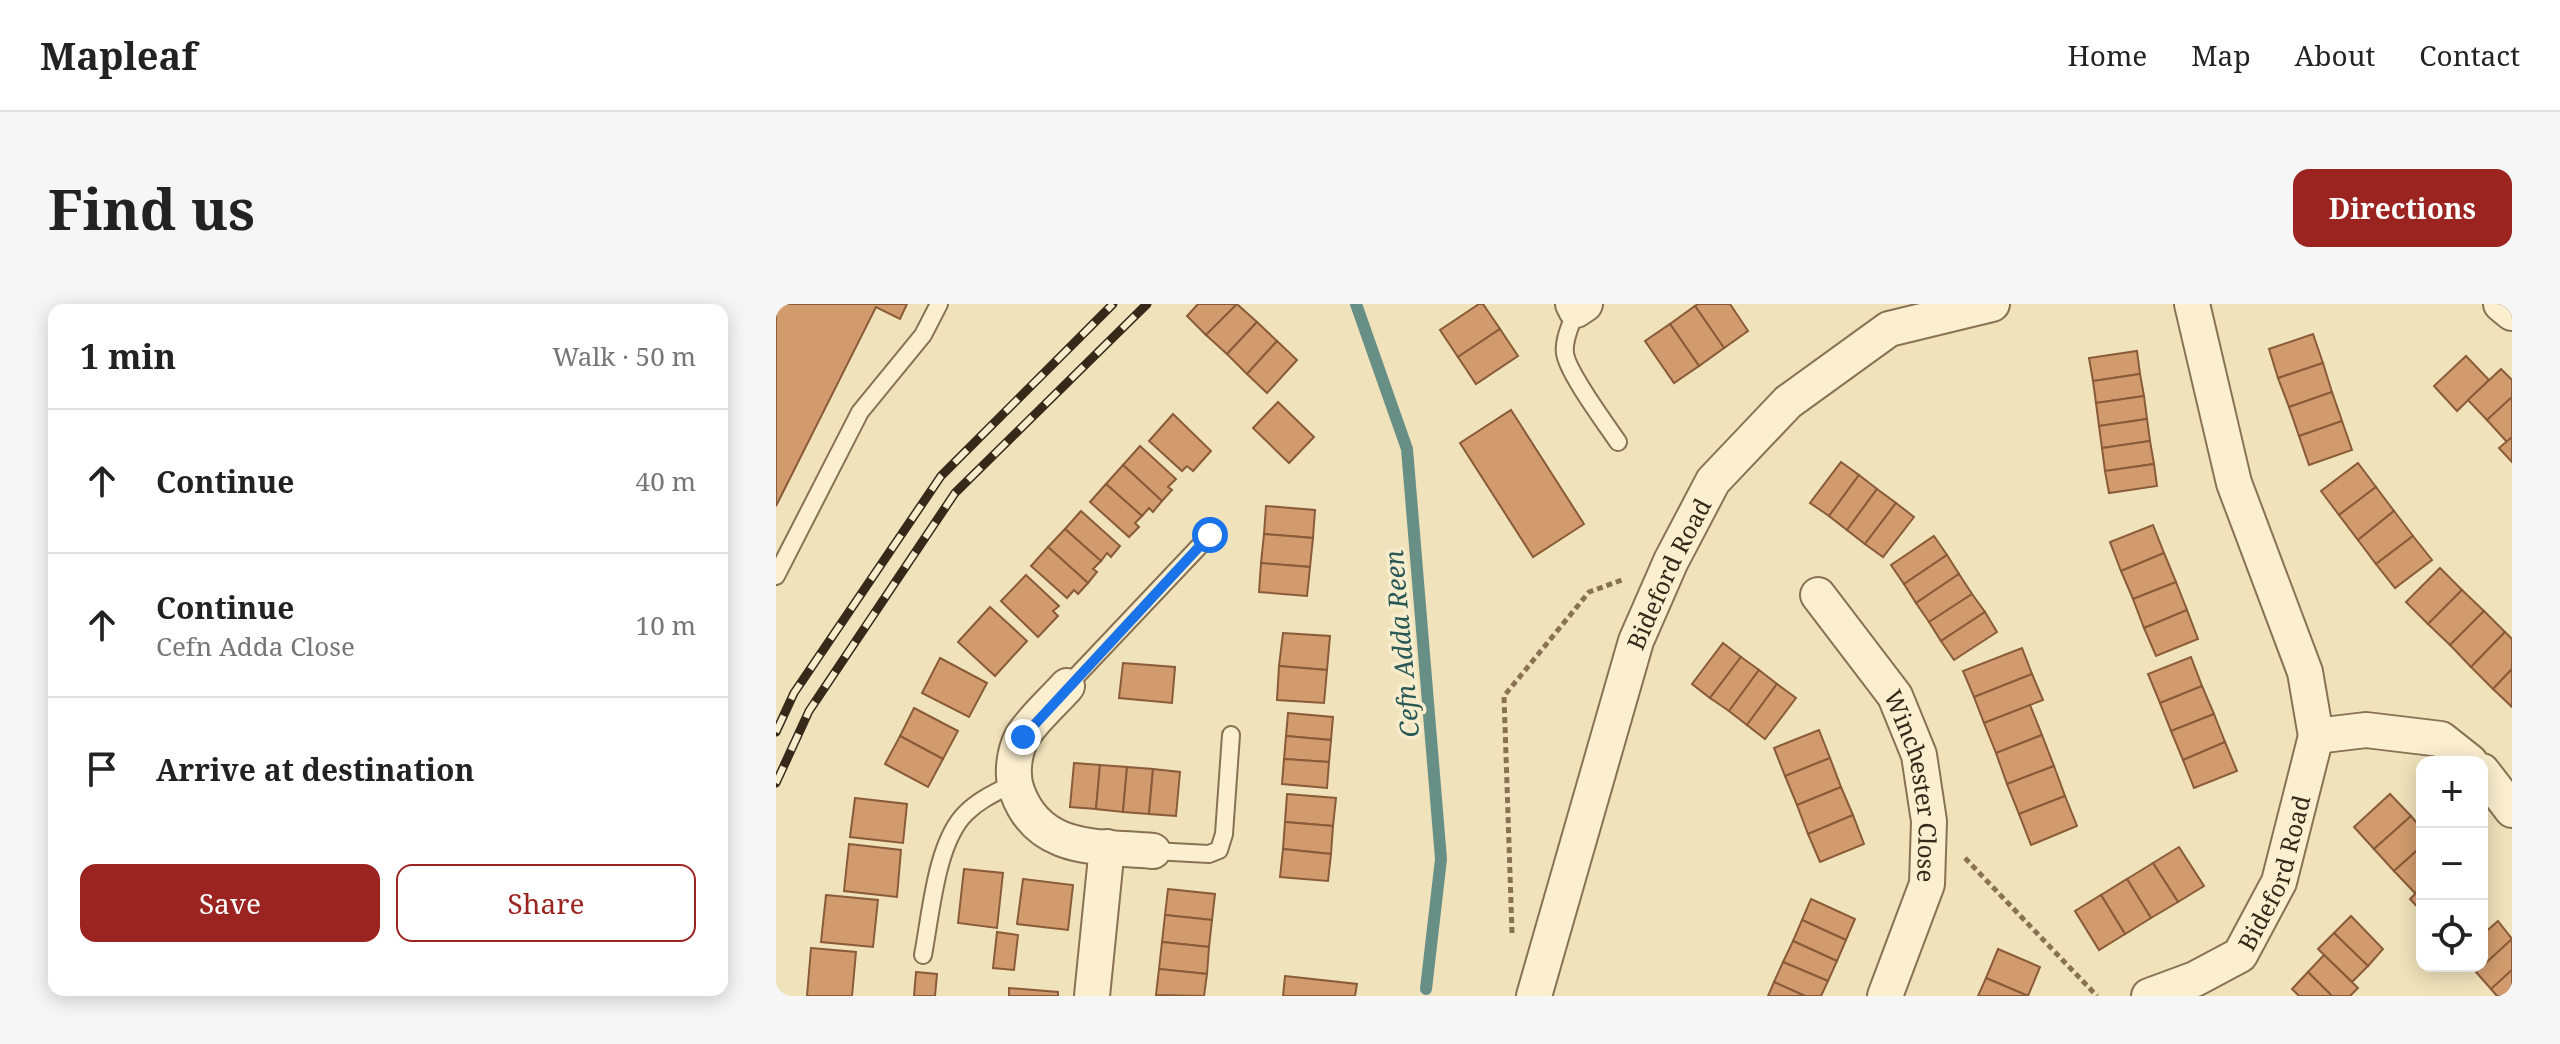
<!DOCTYPE html>
<meta charset="utf-8">
<style>
body{margin:0;font-family:"Noto Serif",serif;background:#f6f6f6;color:#222}
.controls{position:absolute;right:24px;bottom:24px;display:grid;overflow:hidden;border-radius:16px;box-shadow:0 4px 20px #0003}
.controls button{width:72px;height:72px;display:grid;place-items:center;padding:0;border:0;border-bottom:2px solid #e0e0e0;background:#fff;color:#222;font:40px sans-serif}
.stop{position:absolute;width:24px;height:24px;margin:-18px;border:6px solid #1a73e8;border-radius:50%;background:#fff}
.stop.end{background:#1a73e8;border-color:#fff;box-shadow:0 2px 8px #0008}
.list{margin:0;padding:0;list-style:none}
h2{display:flex;justify-content:space-between;align-items:center;height:104px;margin:0;padding:0 32px;font-size:34px}
h2 small{font-size:26px;font-weight:400;color:#767676}
.list li{display:grid;grid-template-columns:52px 1fr auto;gap:24px;align-items:center;box-sizing:border-box;height:144px;padding:0 32px;border-top:2px solid #e0e0e0}
.list b{display:block;font-size:30px;white-space:nowrap}
.list p{margin:0;font-size:26px;white-space:nowrap;color:#767676}
.list em{font-size:26px;font-style:normal;color:#767676}
.actions{display:flex;gap:16px;padding:24px 32px}
.actions a{flex:1;padding:18px 0;border:2px solid #9b2420;border-radius:16px;text-align:center;font-size:28px;color:#9b2420}
.actions .main{background:#9b2420;color:#fff}
.icon{flex:none;width:44px;height:44px;fill:none;stroke:currentColor;stroke-width:2;stroke-linecap:round;stroke-linejoin:round}
.map{position:relative;flex:none;width:1736px;height:692px;overflow:hidden;border-radius:16px}
header{display:flex;align-items:center;gap:48px;box-sizing:border-box;height:112px;padding:0 40px;background:#fff;border-bottom:2px solid #e0e0e0}
header strong{font-size:38px}
nav{display:flex;gap:44px;margin-inline-start:auto;font-size:28px}
.intro{display:flex;align-items:center;justify-content:space-between;box-sizing:border-box;height:192px;padding:0 48px}
h1{margin:0;font-size:56px}
.button{padding:20px 36px;border-radius:16px;background:#9b2420;color:#fff;font-size:28px;font-weight:700}
main{display:flex;gap:48px;padding:0 48px}
aside{flex:1;background:#fff;border-radius:16px;box-shadow:0 4px 20px #0003}
.map>svg:first-child{display:block}
.lines{fill:none;stroke-linecap:round;stroke-linejoin:round}
.stream{stroke:#678f86;stroke-width:12}
.building{fill:#d19b6e;stroke:#895b38;stroke-width:2}
.service-casing{stroke:#897254;stroke-width:20}
.minor-casing{stroke:#897254;stroke-width:38}
.path{stroke:#897254;stroke-width:5;stroke-dasharray:6 4;stroke-linecap:butt}
.service{stroke:#fbefcf;stroke-width:16}
.minor{stroke:#fbefcf;stroke-width:34}
.rail-casing{stroke:#37291a;stroke-width:9}
.rail{stroke:#f7eccb;stroke-width:6;stroke-dasharray:18;stroke-linecap:butt}
.route{stroke:#1a73e8;stroke-width:10}
.labels{text-anchor:middle;dominant-baseline:central;stroke-width:7;stroke-linejoin:round;paint-order:stroke}
.street-label{font-size:24px;fill:#37291a;stroke:#f7eccb}
.water-label{font-size:26px;font-style:italic;fill:#285856;stroke:#f7eccb}
</style>
<header>
<strong>Mapleaf</strong>
<nav><a>Home</a><a>Map</a><a>About</a><a>Contact</a></nav>
</header>
<div class="intro"><h1>Find us</h1><a class="button">Directions</a></div>
<main>
<aside>
<h2>1 min<small>Walk · 50 m</small></h2>
<ul class="list">
<li><svg class="icon" aria-label="ahead" viewBox="0 0 24 24"><path d="M12 20V5M6 11l6-6 6 6"/></svg><div><b>Continue</b></div><em>40 m</em></li>
<li><svg class="icon" aria-label="ahead" viewBox="0 0 24 24"><path d="M12 20V5M6 11l6-6 6 6"/></svg><div><b>Continue</b><p>Cefn Adda Close</p></div><em>10 m</em></li>
<li><svg class="icon" aria-label="arrive" viewBox="0 0 24 24"><path d="M6 21V4h12l-3 4 3 4H6"/></svg><div><b>Arrive at destination</b></div></li>
</ul>
<div class="actions"><a class="main">Save</a><a>Share</a></div>
</aside>
<div class="map">
<svg width="1736" height="692" viewBox="0 0 1736 692">
<rect width="100%" height="100%" fill="#f0e2bb"/>
<g class="lines">
<!-- stream -->
<path class="stream" d="M580 0 631 145 665 555 650 685"/>
</g>
<!-- building -->
<g class="building">
<path d="M0 0H131L124 15 100 3 0 202Z"/>
<path d="M422 0H461L430 31 411 12Z"/>
<path d="M461 0 481 18 451 50 430 31Z"/>
<path d="M703 0H707L724 25 682 53 664 26Z"/>
<path d="M922 0H954L972 27 948 44 919 2Z"/>
<path d="M919 2 948 44 923 62 894 20Z"/>
<path d="M481 18 501 37 471 70 451 50Z"/>
<path d="M894 20 923 62 898 79 869 37Z"/>
<path d="M724 25 742 52 700 80 682 53Z"/>
<path d="M1537 30 1547 59 1502 74 1493 45Z"/>
<path d="M501 37 521 56 491 89 471 70Z"/>
<path d="M1361 47 1364 70 1317 77 1313 54Z"/>
<path d="M1690 52 1713 76 1681 107 1658 82Z"/>
<path d="M1547 59 1556 88 1513 103 1502 74Z"/>
<path d="M1725 65 1736 76V93L1711 116 1692 96Z"/>
<path d="M1364 70 1368 92 1320 99 1317 77Z"/>
<path d="M1556 88 1566 117 1523 132 1513 103Z"/>
<path d="M1368 92 1371 115 1323 122 1320 99Z"/>
<path d="M1736 93V133L1731 138 1711 116Z"/>
<path d="M502 98 538 133 513 159 477 124Z"/>
<path d="M735 106 808 220 757 253 684 139Z"/>
<path d="M397 110 435 147 417 167 411 162 406 167 373 137Z"/>
<path d="M1371 115 1374 137 1326 144 1323 122Z"/>
<path d="M1566 117 1576 146 1533 161 1523 132Z"/>
<path d="M1736 133V158L1723 144Z"/>
<path d="M1374 137 1378 160 1329 167 1326 144Z"/>
<path d="M364 142 400 175 392 183 396 186 386 197 347 161Z"/>
<path d="M1065 158 1083 171 1053 212 1034 199Z"/>
<path d="M1582 159 1600 183 1563 211 1545 187Z"/>
<path d="M1378 160 1381 182 1333 189 1329 167Z"/>
<path d="M347 161 386 197 377 208 373 204 366 212 330 180Z"/>
<path d="M1083 171 1101 185 1071 226 1053 212Z"/>
<path d="M330 180 366 212 359 219 363 223 353 233 314 198Z"/>
<path d="M1600 183 1618 207 1582 236 1563 211Z"/>
<path d="M1101 185 1120 199 1089 240 1071 226Z"/>
<path d="M1120 199 1138 213 1107 253 1089 240Z"/>
<path d="M490 202 539 206 537 234 488 230Z"/>
<path d="M305 207 344 242 335 253 331 249 325 257 289 225Z"/>
<path d="M1618 207 1637 232 1600 260 1582 236Z"/>
<path d="M1377 221 1388 249 1345 267 1334 238Z"/>
<path d="M289 225 325 257 317 265 321 268 312 279 272 243Z"/>
<path d="M488 230 537 234 534 263 485 259Z"/>
<path d="M1158 232 1171 251 1128 280 1115 261Z"/>
<path d="M1637 232 1656 256 1619 284 1600 260Z"/>
<path d="M272 243 312 279 302 290 298 286 291 294 255 262Z"/>
<path d="M1388 249 1400 278 1357 295 1345 267Z"/>
<path d="M1171 251 1183 270 1140 299 1128 280Z"/>
<path d="M485 259 534 263 531 292 483 288Z"/>
<path d="M1664 264 1686 286 1652 320 1630 298Z"/>
<path d="M1183 270 1196 290 1153 318 1140 299Z"/>
<path d="M250 271 283 302 277 307 282 312 262 333 225 297Z"/>
<path d="M1400 278 1411 306 1368 324 1357 295Z"/>
<path d="M1686 286 1708 307 1674 341 1652 320Z"/>
<path d="M1196 290 1209 308 1165 337 1153 318Z"/>
<path d="M214 303 251 337 219 372 182 338Z"/>
<path d="M1411 306 1422 335 1380 352 1368 324Z"/>
<path d="M1708 307 1729 328 1695 363 1674 341Z"/>
<path d="M1209 308 1221 328 1178 356 1165 337Z"/>
<path d="M1729 328 1736 335V365L1717 385 1695 363Z"/>
<path d="M507 329 554 332 551 366 503 362Z"/>
<path d="M947 339 965 353 934 394 916 380Z"/>
<path d="M1246 344 1256 370 1198 393 1187 367Z"/>
<path d="M965 353 983 366 953 407 934 394Z"/>
<path d="M1415 353 1426 382 1384 399 1372 370Z"/>
<path d="M164 354 211 379 193 413 146 389Z"/>
<path d="M347 359 399 363 396 399 343 394Z"/>
<path d="M503 362 551 366 548 399 501 396Z"/>
<path d="M1736 365V403L1717 385Z"/>
<path d="M983 366 1001 380 971 421 953 407Z"/>
<path d="M1256 370 1267 396 1208 419 1198 393Z"/>
<path d="M1001 380 1020 394 989 435 971 421Z"/>
<path d="M1426 382 1438 410 1395 427 1384 399Z"/>
<path d="M1254 401 1266 431 1220 449 1208 419Z"/>
<path d="M138 404 182 427 167 455 124 432Z"/>
<path d="M512 409 557 413 555 436 510 432Z"/>
<path d="M1438 410 1449 438 1407 456 1395 427Z"/>
<path d="M1043 426 1054 454 1009 472 998 444Z"/>
<path d="M1266 431 1278 462 1231 480 1220 449Z"/>
<path d="M124 432 167 455 152 483 109 460Z"/>
<path d="M510 432 555 436 553 458 508 455Z"/>
<path d="M1449 438 1461 467 1418 484 1407 456Z"/>
<path d="M1054 454 1065 483 1021 501 1009 472Z"/>
<path d="M508 455 553 458 551 484 506 480Z"/>
<path d="M298 459 324 461 320 505 294 503Z"/>
<path d="M324 461 351 463 347 508 320 505Z"/>
<path d="M1278 462 1289 492 1243 510 1231 480Z"/>
<path d="M351 463 377 465 373 510 347 508Z"/>
<path d="M377 465 404 468 400 512 373 510Z"/>
<path d="M1065 483 1077 511 1032 530 1021 501Z"/>
<path d="M511 490 560 494 557 522 509 518Z"/>
<path d="M1614 490 1635 512 1598 545 1578 523Z"/>
<path d="M1289 492 1301 522 1255 541 1243 510Z"/>
<path d="M79 494 131 500 127 539 74 533Z"/>
<path d="M1077 511 1088 540 1044 558 1032 530Z"/>
<path d="M1635 512 1646 525V542L1618 567 1598 545Z"/>
<path d="M509 518 557 522 555 550 507 545Z"/>
<path d="M73 540 125 546 121 593 68 587Z"/>
<path d="M1646 542V583L1639 589 1618 567Z"/>
<path d="M1403 543 1428 582 1402 598 1377 559Z"/>
<path d="M507 545 555 550 552 577 504 573Z"/>
<path d="M1377 559 1402 598 1375 614 1351 575Z"/>
<path d="M188 565 227 569 221 624 182 619Z"/>
<path d="M247 575 297 581 292 626 241 620Z"/>
<path d="M1351 575 1375 614 1349 630 1325 591Z"/>
<path d="M1646 583V608L1634 595Z"/>
<path d="M392 585 439 590 436 616 389 611Z"/>
<path d="M50 591 102 596 97 643 45 638Z"/>
<path d="M1325 591 1349 630 1323 646 1299 607Z"/>
<path d="M1035 595 1079 615 1070 636 1026 616Z"/>
<path d="M389 611 436 616 433 643 386 638Z"/>
<path d="M1575 612 1607 645 1592 662 1558 629Z"/>
<path d="M1026 616 1070 636 1061 657 1017 637Z"/>
<path d="M1722 617 1736 635 1700 668 1694 662H1706V631Z"/>
<path d="M221 628 242 631 238 666 217 664Z"/>
<path d="M1558 629 1592 662 1576 678 1542 645Z"/>
<path d="M1736 635V666L1715 685 1700 668Z"/>
<path d="M1017 637 1061 657 1052 677 1007 658Z"/>
<path d="M386 638 433 643 431 670 383 665Z"/>
<path d="M35 644 80 648 76 692H31Z"/>
<path d="M1222 645 1264 663 1252 692 1210 674Z"/>
<path d="M1548 651 1582 684 1574 692H1556L1532 668Z"/>
<path d="M1007 658 1052 677 1045 692H1029L998 678Z"/>
<path d="M383 665 431 670 428 692 380 691Z"/>
<path d="M1736 666V692H1721L1715 685Z"/>
<path d="M140 668 161 670 159 692H138Z"/>
<path d="M1532 668 1556 692H1523L1516 685Z"/>
<path d="M509 672 581 680 579 692H507Z"/>
<path d="M1210 674 1252 692H1202Z"/>
<path d="M998 678 1029 692H992Z"/>
<path d="M233 684 282 688V692H233Z"/>
</g>
<g class="lines">
<!-- service casing -->
<g class="service-casing">
<g id="service">
<path d="M800 6C796 19 787 35 789 49 791 68 830 120 842 138"/>
<path d="M0 272 84 108 147 31 163 0"/>
<path d="M291 382 434 231"/>
<path d="M377 547 433 550 443 546 448 530 455 431"/>
<path d="M147 651C155 610 160 538 190 509 204 495 221 488 238 479"/>
</g>
</g>
<!-- minor casing -->
<g class="minor-casing">
<g id="minor">
<path d="M797 0 800 6 809 0"/>
<path d="M1416 0 1458 179 1529 368 1540 432 1590 426 1665 435 1694 458"/>
<path d="M1725 0 1736 9"/>
<path id="s1" d="M1042 291 1119 392 1143 451 1153 517 1151 580 1109 692"/>
<path d="M291 382C277 398 257 415 246 433 238 448 235 471 241 487 263 549 321 542 377 547"/>
<path d="M1706 467 1736 506"/>
<path d="M316 692 331 543"/>
<path id="s2" d="M758 692 860 337 895 257 937 177 1012 98 1113 25 1216 0"/>
<path id="s3" d="M1373 692 1419 675 1464 651 1503 578 1540 432"/>
</g>
</g>
<!-- path -->
<g class="path">
<path d="M1189 554 1321 692"/>
<path d="M736 629 728 392 813 288 846 276"/>
</g>
<!-- service -->
<use href="#service" class="service"/>
<!-- minor -->
<use href="#minor" class="minor"/>
<!-- rail casing -->
<g class="rail-casing">
<g id="rail">
<path d="M0 428 18 389 165 172 337 0"/>
<path d="M0 479 33 407 179 189 371 0"/>
</g>
</g>
<!-- rail -->
<use href="#rail" class="rail"/>
</g>
<g class="lines">
<!-- route -->
<path class="route" d="M247 433 434 231"/>
</g>
<g class="labels">
<!-- street labels -->
<g class="street-label">
<text stroke="none"><textPath href="#s2" startOffset="444">Bideford Road</textPath></text>
<text stroke="none"><textPath href="#s1" startOffset="220">Winchester Close</textPath></text>
<text stroke="none"><textPath href="#s3" startOffset="190">Bideford Road</textPath></text>
</g>
<!-- water labels -->
<g class="water-label">
<text transform="translate(625 340) rotate(-95)">Cefn Adda Reen</text>
</g>
</g>
</svg>
<div class="controls">
<button>+</button>
<button>−</button>
<button><svg class="icon" aria-label="locate" viewBox="0 0 24 24"><circle cx="12" cy="12" r="6"/><path d="M12 2v4M12 18v4M2 12h4M18 12h4"/></svg></button>
</div>
<div class="stop" style="left:434px;top:231px"></div>
<div class="stop end" style="left:247px;top:433px"></div>
</div>
</main>
